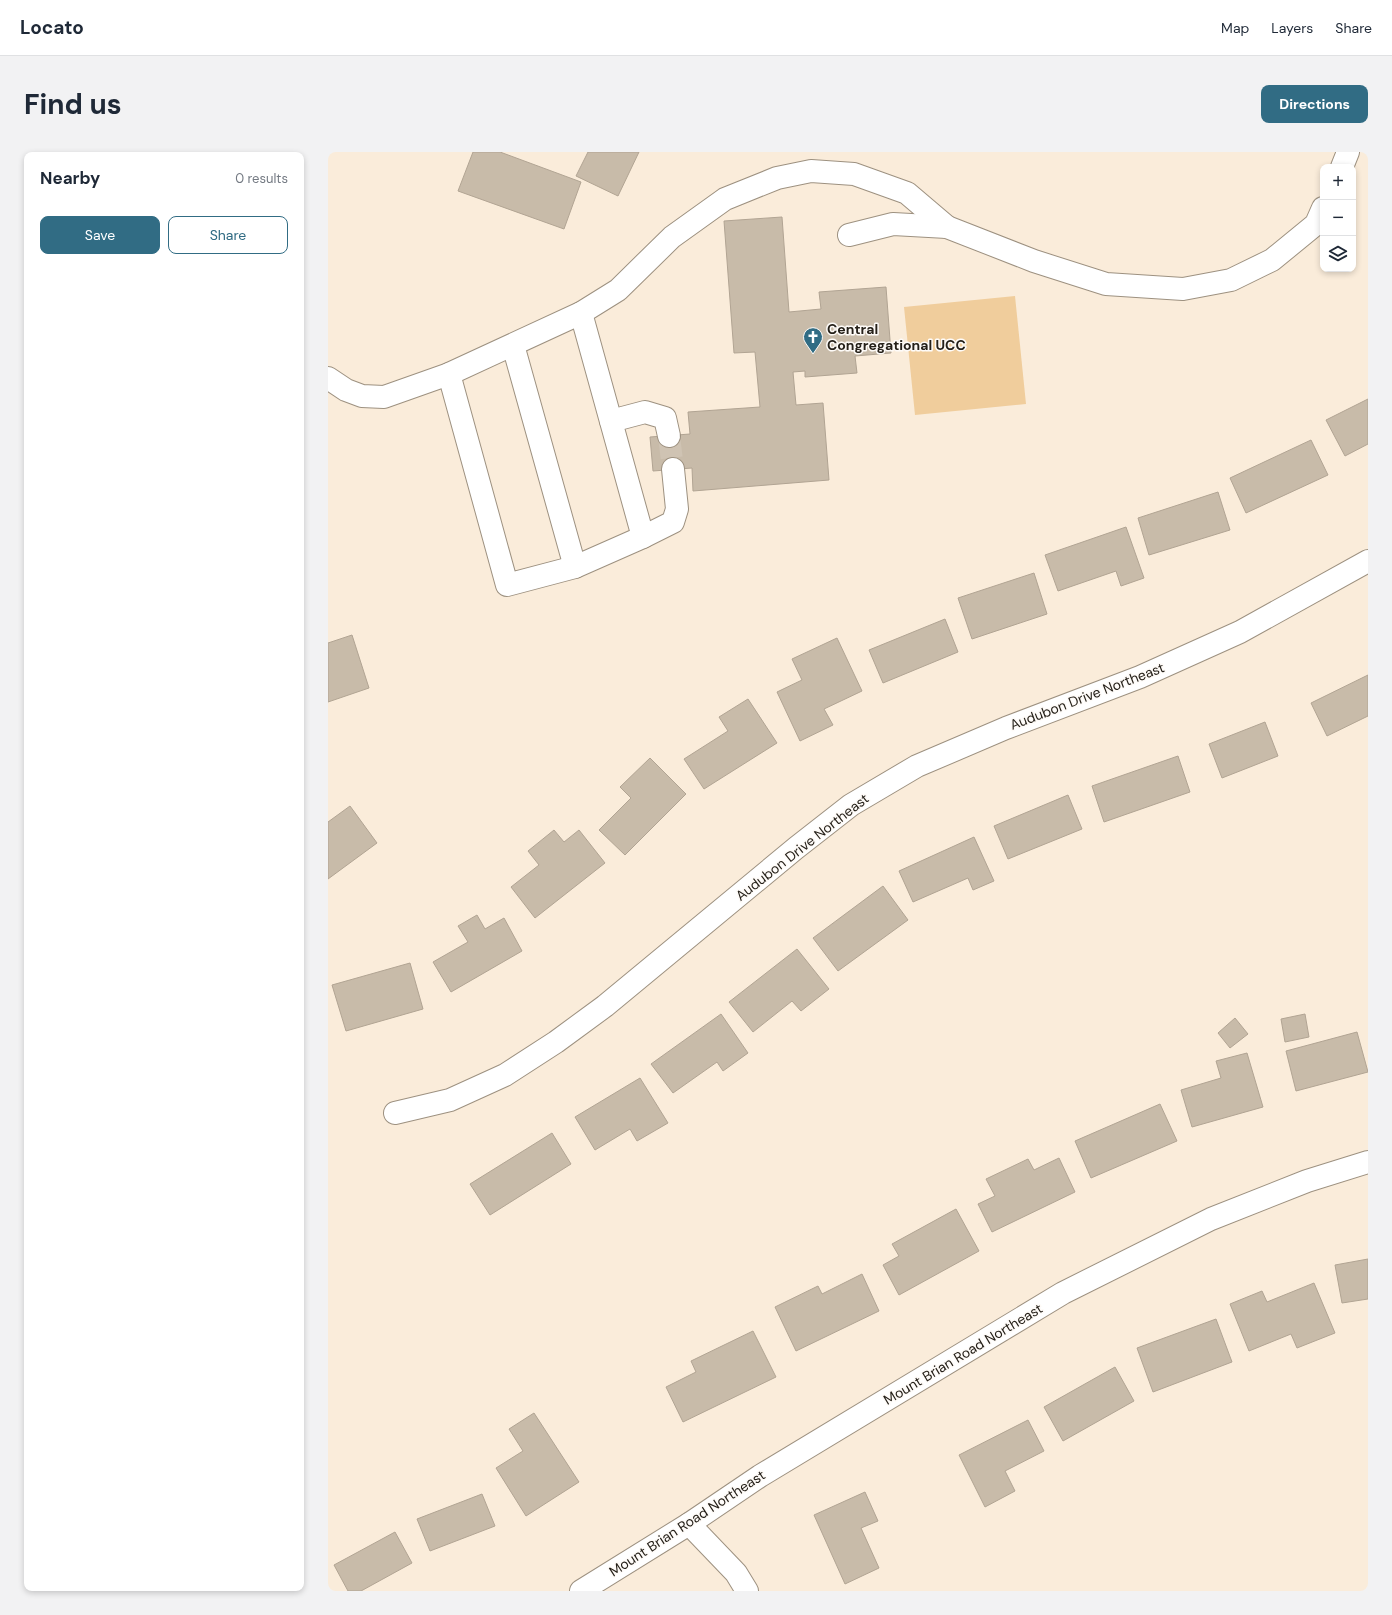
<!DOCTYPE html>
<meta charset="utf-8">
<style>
body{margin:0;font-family:"DM Sans",sans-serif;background:#f2f2f3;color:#1f2937}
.controls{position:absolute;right:12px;top:12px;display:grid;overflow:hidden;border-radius:8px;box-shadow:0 2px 6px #0003}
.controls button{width:36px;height:36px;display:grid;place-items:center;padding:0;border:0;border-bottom:1px solid #e0e1e3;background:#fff;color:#1f2937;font:20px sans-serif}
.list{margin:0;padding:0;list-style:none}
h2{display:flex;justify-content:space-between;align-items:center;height:52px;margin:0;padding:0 16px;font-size:17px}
h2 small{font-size:13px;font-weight:400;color:#747a83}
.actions{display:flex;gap:8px;padding:12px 16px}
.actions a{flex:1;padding:9px 0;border:1px solid #316c84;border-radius:8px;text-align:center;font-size:14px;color:#316c84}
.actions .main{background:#316c84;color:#fff}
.icon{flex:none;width:22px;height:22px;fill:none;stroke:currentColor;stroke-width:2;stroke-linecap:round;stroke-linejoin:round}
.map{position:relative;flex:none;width:1040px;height:1439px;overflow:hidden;border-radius:8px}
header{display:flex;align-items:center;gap:24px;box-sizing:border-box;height:56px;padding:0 20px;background:#fff;border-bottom:1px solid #e0e1e3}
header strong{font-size:19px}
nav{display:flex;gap:22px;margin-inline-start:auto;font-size:14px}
.intro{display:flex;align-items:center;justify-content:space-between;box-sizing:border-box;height:96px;padding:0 24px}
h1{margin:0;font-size:28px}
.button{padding:10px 18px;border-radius:8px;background:#316c84;color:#fff;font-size:14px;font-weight:700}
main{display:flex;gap:24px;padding:0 24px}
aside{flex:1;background:#fff;border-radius:8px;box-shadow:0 2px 6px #0003}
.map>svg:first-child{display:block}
.green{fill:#f0cd9c}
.building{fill:#c8bba9;stroke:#b1a493}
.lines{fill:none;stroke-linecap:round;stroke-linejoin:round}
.minor-tunnel{stroke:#cfc3b3;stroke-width:22;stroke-dasharray:22 11;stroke-linecap:butt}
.minor-casing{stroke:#9d9180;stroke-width:24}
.minor{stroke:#fff;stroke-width:22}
.labels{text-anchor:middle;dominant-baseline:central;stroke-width:3;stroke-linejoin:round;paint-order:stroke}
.poi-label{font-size:14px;font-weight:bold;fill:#252019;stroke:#fefbf8;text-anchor:start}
.street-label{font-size:14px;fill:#252019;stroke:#fefbf8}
</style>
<header>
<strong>Locato</strong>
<nav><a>Map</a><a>Layers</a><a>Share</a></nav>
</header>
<div class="intro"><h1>Find us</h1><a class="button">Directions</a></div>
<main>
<aside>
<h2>Nearby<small>0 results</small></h2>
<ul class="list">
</ul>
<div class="actions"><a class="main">Save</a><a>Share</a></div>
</aside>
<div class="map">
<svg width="1040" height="1439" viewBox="0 0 1040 1439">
<rect width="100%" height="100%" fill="#faecda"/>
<!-- green -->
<path class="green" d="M687 144 698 252 587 263 576 155Z"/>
<!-- building -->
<g class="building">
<path d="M145 0H172L253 30 236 77 130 39Z"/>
<path d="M260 0H311L290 44 248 24Z"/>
<path d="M454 65 461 160 493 157 491 140 558 135 563 201 527 204 529 221 477 225V219L465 220 468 253 495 251 501 328 365 339 364 316 325 319 322 285 362 282 360 260 432 255 427 200 406 201 396 69Z"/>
<path d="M1040 247V292L1017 304 998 268Z"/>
<path d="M983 288 1000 323 918 361 902 326Z"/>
<path d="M890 340 902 378 821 403 810 366Z"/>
<path d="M798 375 816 426 793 434 788 419 730 439 717 403Z"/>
<path d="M706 421 719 462 644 487 630 446Z"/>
<path d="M617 467 630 500 555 531 541 498Z"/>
<path d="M24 483 41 536 0 550V491Z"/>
<path d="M509 486 534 539 496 557 505 573 472 589 449 540 474 528 464 507Z"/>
<path d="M1040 523V564L999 584 983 551Z"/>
<path d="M420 547 449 591 376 637 356 607 400 579 391 565Z"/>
<path d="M937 570 950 604 894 626 881 592Z"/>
<path d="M850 604 862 640 776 670 764 634Z"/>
<path d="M322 606 358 642 297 703 271 678 303 646 292 635Z"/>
<path d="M740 643 754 677 680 707 666 674Z"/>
<path d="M22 654 49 691 0 727V670Z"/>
<path d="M226 678 236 690 251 678 277 711 207 766 183 735 211 713 200 699Z"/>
<path d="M646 685 666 729 645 738 640 726 585 750 571 719Z"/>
<path d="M555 734 580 768 510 819 485 786Z"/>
<path d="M149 763 157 777 176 766 194 799 123 840 105 810 140 790 130 774Z"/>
<path d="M469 797 501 837 473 859 464 849 425 880 401 850Z"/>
<path d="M82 811 95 857 18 879 4 833Z"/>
<path d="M393 862 420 901 395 919 389 910 345 941 323 912Z"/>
<path d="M977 862 981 885 957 890 953 867Z"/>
<path d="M907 866 920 882 902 896 890 881Z"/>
<path d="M1029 880 1040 920 968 939 958 899Z"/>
<path d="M919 901 935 955 864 975 853 938 893 926 888 909Z"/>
<path d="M312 926 340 971 309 989 302 977 267 998 247 965Z"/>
<path d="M832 952 849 989 763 1026 747 989Z"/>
<path d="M224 981 243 1012 162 1063 142 1032Z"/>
<path d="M731 1006 747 1040 664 1080 650 1052 667 1044 658 1027 700 1007 706 1018Z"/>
<path d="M628 1057 651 1099 571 1143 555 1113 571 1104 564 1092Z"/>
<path d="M1040 1107V1147L1014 1151 1007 1113Z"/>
<path d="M534 1122 551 1159 468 1199 447 1155 490 1134 494 1142Z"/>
<path d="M986 1131 1007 1181 969 1196 963 1182 921 1199 902 1152 934 1139 939 1150Z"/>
<path d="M888 1167 904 1210 825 1240 809 1196Z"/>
<path d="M425 1179 448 1225 355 1270 338 1235 368 1220 363 1209Z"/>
<path d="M787 1215 806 1249 735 1289 716 1255Z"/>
<path d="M206 1261 251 1330 198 1364 168 1316 195 1299 181 1277Z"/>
<path d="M700 1268 716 1299 677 1319 687 1339 657 1355 631 1303Z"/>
<path d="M537 1340 550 1369 533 1376 551 1416 517 1432 486 1363Z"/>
<path d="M154 1342 167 1374 102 1399 89 1367Z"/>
<path d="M67 1380 84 1411 33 1439H20L6 1413Z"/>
</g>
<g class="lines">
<!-- minor-tunnel -->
<path class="minor-tunnel" d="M341 284 345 317"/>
<!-- minor casing -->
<g class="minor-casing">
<g id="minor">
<path d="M1014 15 1020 0"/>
<path d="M521 83 565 72 619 75 706 109 778 132 855 137 903 128 944 108 988 72 995 56"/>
<path d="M185 193 247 415 315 385 253 161"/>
<path d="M121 222 179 433 247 415"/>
<path d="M0 226 18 238 34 244 56 245 121 222 253 161 290 138 344 85 397 47 449 26 483 19 526 22 579 41 619 75"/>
<path d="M283 269 317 260 337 266 341 284"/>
<path d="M315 385 345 370 349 357 345 317"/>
<path d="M67 961 122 948 177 923 228 890 277 854 468 696 523 653 589 614 678 576 812 525 912 480 1040 409"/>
<path d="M361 1372 408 1421 419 1439"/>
<path d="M253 1439 361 1372 432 1324 735 1141 883 1067 979 1029 1040 1010"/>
</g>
</g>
<!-- minor -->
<use href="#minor" class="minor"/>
</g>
<!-- icons -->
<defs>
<g id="church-pin" transform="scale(1)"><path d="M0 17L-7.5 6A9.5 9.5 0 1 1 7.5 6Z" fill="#316c84" stroke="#fefbf8"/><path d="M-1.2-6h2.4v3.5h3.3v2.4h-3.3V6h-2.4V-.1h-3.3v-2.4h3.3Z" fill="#fff"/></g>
</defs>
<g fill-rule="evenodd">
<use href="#church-pin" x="485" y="185"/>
</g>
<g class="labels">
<!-- poi labels -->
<g class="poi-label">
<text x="499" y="177">Central<tspan x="499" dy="16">Congregational UCC</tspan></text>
</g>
<!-- street labels -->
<g class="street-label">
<text transform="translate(759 544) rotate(-21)">Audubon Drive Northeast</text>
<text transform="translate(474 695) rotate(-38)">Audubon Drive Northeast</text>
<text transform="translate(635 1202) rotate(-31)">Mount Brian Road Northeast</text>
<text transform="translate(359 1371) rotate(-33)">Mount Brian Road Northeast</text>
</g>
</g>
</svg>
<div class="controls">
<button>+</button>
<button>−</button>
<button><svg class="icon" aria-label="layers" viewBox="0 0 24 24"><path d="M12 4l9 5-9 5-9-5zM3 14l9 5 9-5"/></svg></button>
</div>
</div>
</main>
